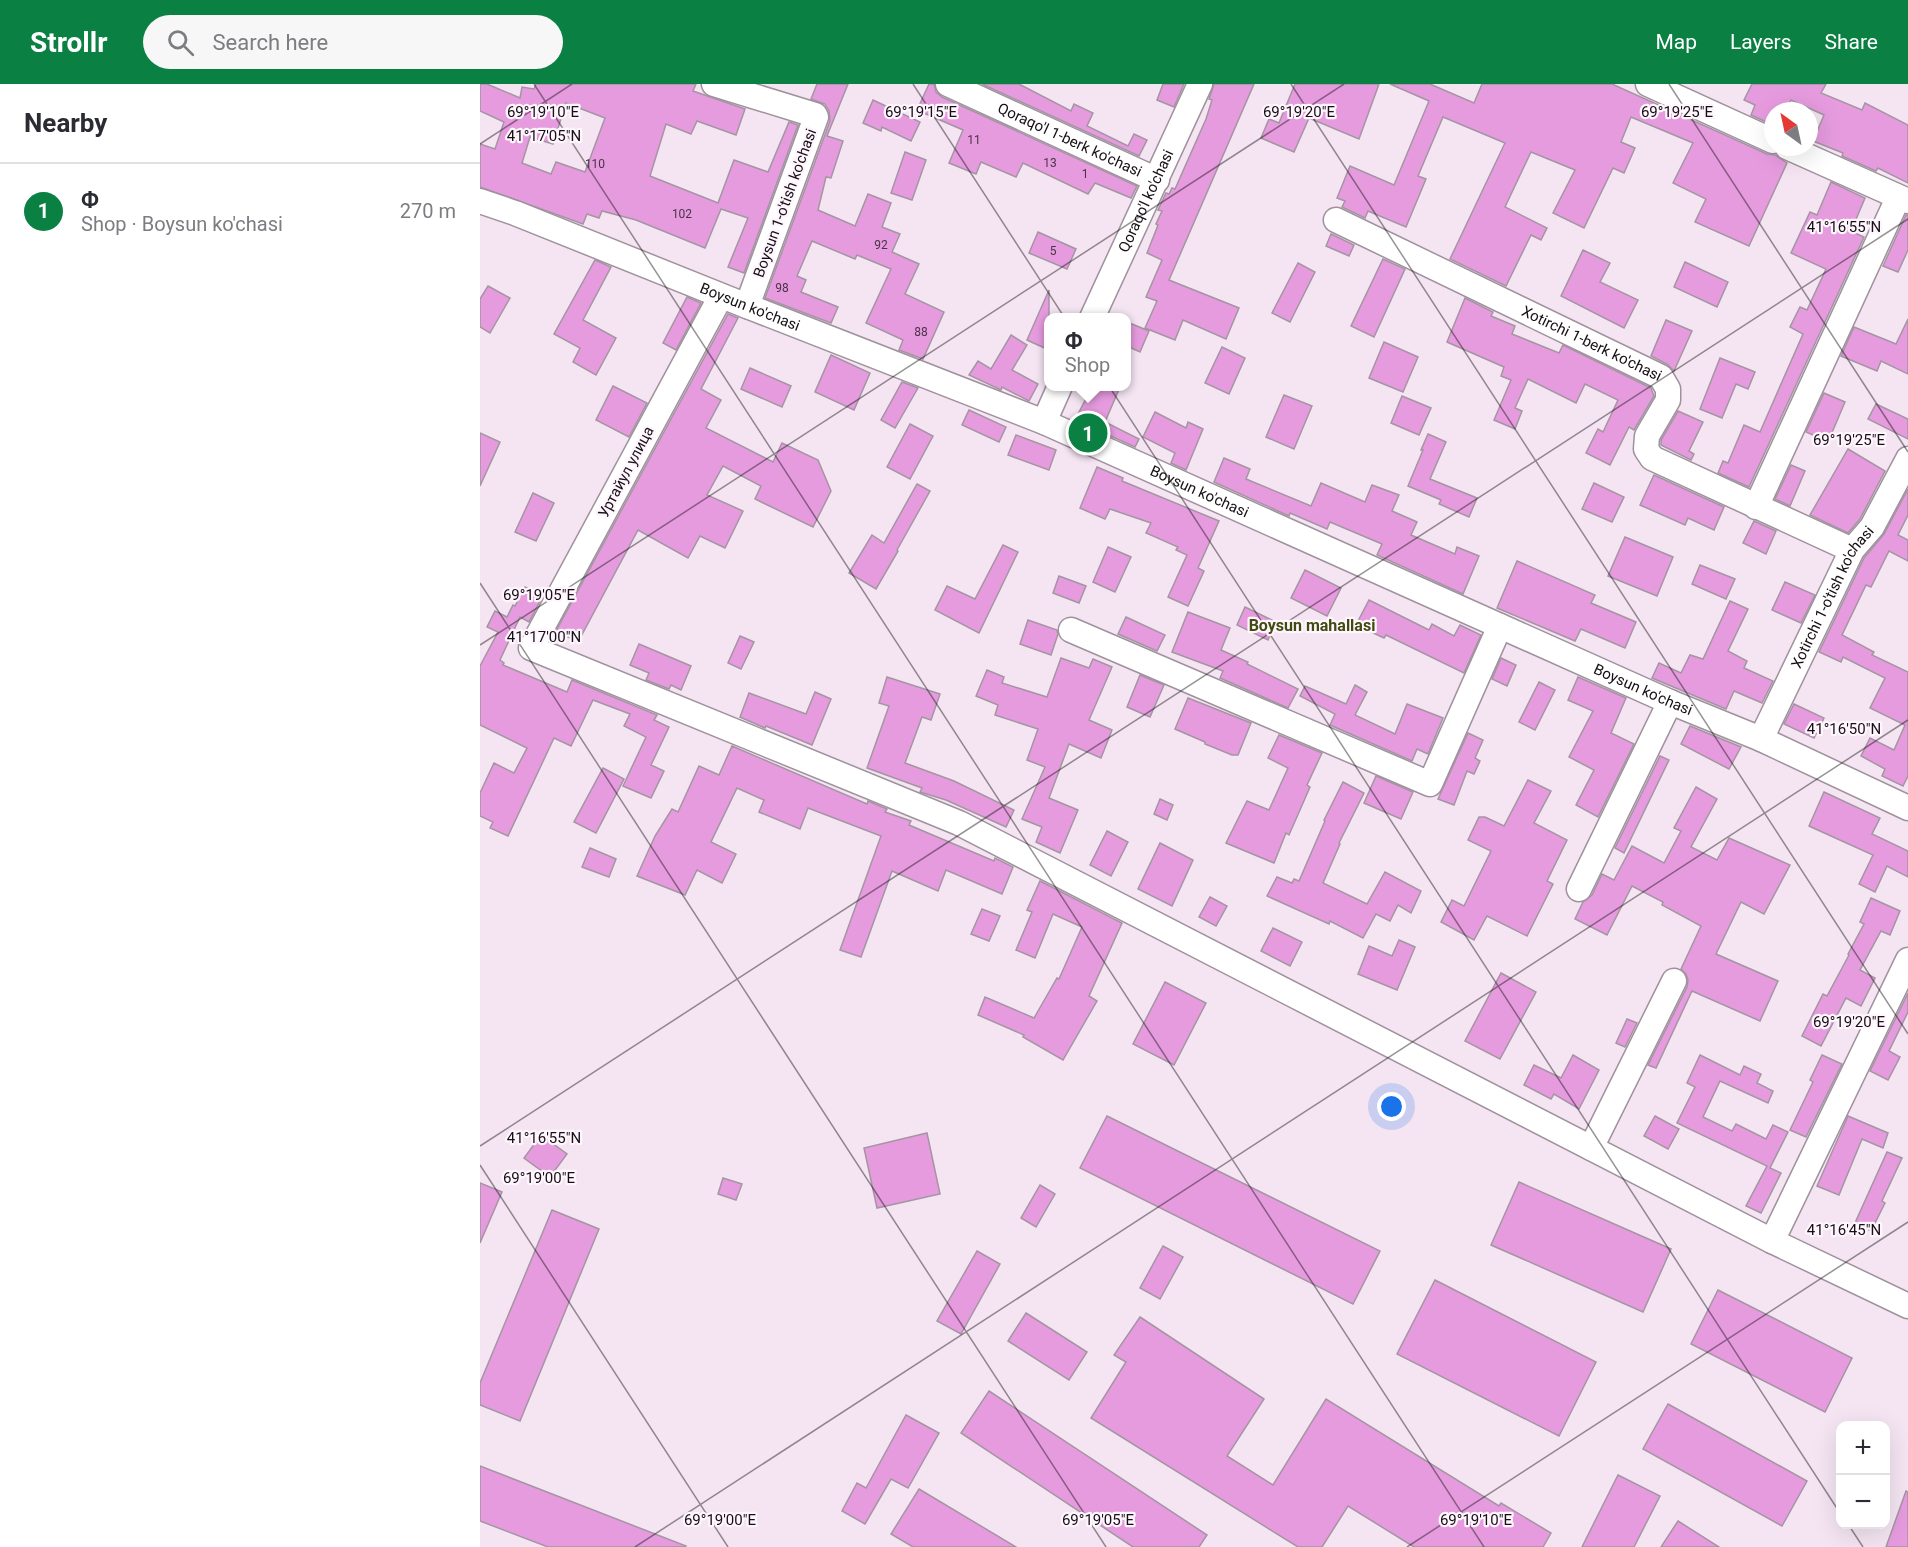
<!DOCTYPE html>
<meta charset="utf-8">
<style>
body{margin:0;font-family:Roboto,sans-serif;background:#f7f7f7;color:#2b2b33}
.controls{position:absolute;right:18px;bottom:18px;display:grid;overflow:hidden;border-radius:12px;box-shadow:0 6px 24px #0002}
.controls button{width:54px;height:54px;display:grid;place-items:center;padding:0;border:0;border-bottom:2px solid #e1e1e2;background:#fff;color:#2b2b33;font:30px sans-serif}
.compass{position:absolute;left:1284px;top:18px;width:54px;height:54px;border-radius:50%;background:#fff;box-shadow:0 6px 24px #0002;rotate:327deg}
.you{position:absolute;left:912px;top:1023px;width:21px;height:21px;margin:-15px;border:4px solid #fff;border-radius:50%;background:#1a73e8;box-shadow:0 0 0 9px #1a73e833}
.badge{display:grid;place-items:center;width:39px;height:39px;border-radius:50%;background:#0b8043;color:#fff;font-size:20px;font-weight:700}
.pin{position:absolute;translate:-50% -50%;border:3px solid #fff;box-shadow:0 2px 6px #0006}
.popup{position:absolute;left:564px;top:229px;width:87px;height:78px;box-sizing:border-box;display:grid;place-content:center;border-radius:12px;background:#fff;filter:drop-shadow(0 2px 4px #0005);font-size:20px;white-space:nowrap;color:#7c7c81}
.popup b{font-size:22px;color:#2b2b33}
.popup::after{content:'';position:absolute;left:50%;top:100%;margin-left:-12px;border:12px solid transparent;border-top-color:#fff}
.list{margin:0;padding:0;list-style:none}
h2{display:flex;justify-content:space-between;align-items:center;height:78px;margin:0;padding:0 24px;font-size:26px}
h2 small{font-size:20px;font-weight:400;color:#7c7c81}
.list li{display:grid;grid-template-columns:39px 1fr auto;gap:18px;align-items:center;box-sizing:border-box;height:96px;padding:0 24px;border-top:2px solid #e1e1e2}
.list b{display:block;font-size:22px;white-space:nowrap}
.list p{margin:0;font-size:20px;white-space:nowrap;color:#7c7c81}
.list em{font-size:20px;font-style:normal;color:#7c7c81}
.icon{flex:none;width:33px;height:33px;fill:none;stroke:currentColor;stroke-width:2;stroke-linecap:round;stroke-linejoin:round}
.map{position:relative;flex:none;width:1428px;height:1463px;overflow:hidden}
header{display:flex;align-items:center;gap:36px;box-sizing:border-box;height:84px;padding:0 30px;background:#0b8043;color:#fff}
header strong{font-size:28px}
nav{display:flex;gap:33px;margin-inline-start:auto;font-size:21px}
.search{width:420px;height:54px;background:#f7f7f7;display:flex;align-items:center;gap:15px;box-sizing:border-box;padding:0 21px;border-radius:33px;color:#7c7c81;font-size:22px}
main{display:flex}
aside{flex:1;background:#fff}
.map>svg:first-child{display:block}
.building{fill:#e69bdf;stroke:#a495a2;stroke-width:1.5;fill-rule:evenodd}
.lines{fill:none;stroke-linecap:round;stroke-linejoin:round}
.minor-casing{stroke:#9f919d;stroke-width:27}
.minor{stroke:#fff;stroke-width:24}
.ticks{fill:none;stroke:#161015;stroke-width:1.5;stroke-opacity:0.45}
.labels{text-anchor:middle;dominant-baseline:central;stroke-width:4.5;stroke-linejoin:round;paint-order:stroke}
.number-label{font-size:12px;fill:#4a3348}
.street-label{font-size:15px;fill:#161015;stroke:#fef5fd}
.neighbourhood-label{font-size:16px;font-weight:bold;fill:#404b12;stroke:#fef5fd}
.ticks-label{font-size:15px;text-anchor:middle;fill:#161015;stroke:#fef5fd;stroke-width:4.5;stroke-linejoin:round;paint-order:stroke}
</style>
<header>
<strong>Strollr</strong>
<div class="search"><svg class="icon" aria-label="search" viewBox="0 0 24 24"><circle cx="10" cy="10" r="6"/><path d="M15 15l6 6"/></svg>Search here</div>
<nav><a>Map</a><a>Layers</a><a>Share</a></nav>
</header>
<main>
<aside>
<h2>Nearby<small></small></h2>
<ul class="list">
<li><span class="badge">1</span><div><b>Ф</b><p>Shop · Boysun ko'chasi</p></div><em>270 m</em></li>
</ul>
</aside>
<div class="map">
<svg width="1428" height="1463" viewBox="0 0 1428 1463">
<rect width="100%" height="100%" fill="#f5e5f3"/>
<!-- building -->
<g class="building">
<path d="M0 0H7L40 14 42 3 54 5 56 0H216L213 7 265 25 256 51 217 37 211 50 186 40 170 92 238 119 254 76 288 88 309 38 318 41 264 189 248 183 268 134 241 125 225 164 156 136 122 127 119 134 107 130 103 140 0 103V60L15 65 24 38 0 27ZM86 19 125 34 105 88 76 78 71 90 42 79 50 53 73 60Z"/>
<path d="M337 0H368L347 52 363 57 351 94 346 93 338 126 375 142 388 110 411 119 402 143 420 150 412 168 439 180 425 210 464 228 443 275 419 266 423 256 386 239 411 185 377 171 375 175 332 157 317 192 326 196 321 208 358 223 351 239 285 214 350 37 349 27 345 20 331 15Z"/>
<path d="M449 0H454L456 8 462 13 657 102 651 114 615 99 608 110 543 79 536 93 501 78 496 90 469 79 483 46 437 26Z"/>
<path d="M502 0H539L591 27 594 20 613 29 607 42 648 62 654 50 667 56 659 72Z"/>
<path d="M683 0H704L694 23 677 16Z"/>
<path d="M734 0H774L689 196 759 224 746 255 703 236 695 256 665 244 677 217 666 213 682 176 667 169 678 141 676 140 682 127 678 126 686 109 689 110 692 104 695 105 726 35 732 16 729 15Z"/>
<path d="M815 0H899L879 55 829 34 814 68 781 54 789 35 799 39Z"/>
<path d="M910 0H950L994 19 1002 0H1132L1287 70 1295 71 1307 79 1269 162 1215 138 1226 115 1193 99 1213 59 1151 33 1141 58 1155 64 1144 89 1133 84 1104 144 1073 129 1095 86 1051 68 1025 123 1067 144 1061 156 1051 151 1026 202 970 175 1025 59 963 33 938 92 946 95 926 143 888 127 885 134 862 123 865 117 857 114 870 82 914 101 949 17Z"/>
<path d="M1272 0H1346L1341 9 1382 26 1385 19 1428 41V99L1398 84 1396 87 1362 72 1363 69 1333 57 1344 31 1311 16 1306 27H1293V41L1271 31 1275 21 1264 16Z"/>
<path d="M393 16 440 38 431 57 402 43 401 47 383 39Z"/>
<path d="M425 68 446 76 432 116 411 109Z"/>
<path d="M1351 98 1385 114 1371 147 1384 153 1269 403 1238 389 1243 377 1248 379 1264 341 1280 348 1323 250 1310 243 1320 223 1327 226 1346 185 1311 169 1330 128 1337 131Z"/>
<path d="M1426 131H1428V166L1418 188 1403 182Z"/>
<path d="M558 148 596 165 587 185 549 169Z"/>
<path d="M851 150 874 161 869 172 846 162Z"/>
<path d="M1103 166 1130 179 1120 198 1158 216 1144 244 1081 212Z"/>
<path d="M903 175 925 185 894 253 871 242Z"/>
<path d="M115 176 131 183 103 236 136 254 116 291 93 278 100 264 74 250Z"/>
<path d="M1205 178 1248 198 1237 223 1194 203Z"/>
<path d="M818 179 835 188 810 238 792 229Z"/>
<path d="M8 202 30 214 10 249 0 243V215Z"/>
<path d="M569 206V266L547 256Z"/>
<path d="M207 213 221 219 196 266 183 259Z"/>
<path d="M985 214 1013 228 1011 232 1035 242 1032 250 1079 269 1083 261 1171 304 1174 312 1154 346 1149 343 1130 381 1106 369 1118 345 1123 348 1138 316 1105 300 1096 319 1048 295 1035 324 1042 327 1035 345 1014 336 1031 296 1021 292 1024 283 967 258Z"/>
<path d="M248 230 258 234 221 305 241 316 226 344 293 378 302 359 338 376 351 407 333 443 275 415 281 402 243 382 227 411 263 427 245 464 220 452 208 474 158 446 98 558 76 547Z"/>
<path d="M1428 235V290L1401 277 1397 287 1361 272 1374 243 1416 260Z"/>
<path d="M1186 236 1212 247 1194 287 1187 280 1171 272Z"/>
<path d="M647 238 669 247 660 268 647 262Z"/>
<path d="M531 251 547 261 532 286 558 300 549 317 522 303 521 306 489 291 498 277 511 285Z"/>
<path d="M904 258 938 273 923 308 889 294Z"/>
<path d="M742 263 765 274 749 310 725 299Z"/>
<path d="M351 271 390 289 374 326 335 308Z"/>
<path d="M1240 274 1275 288 1268 305 1256 300 1242 334 1220 325Z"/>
<path d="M270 284 311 302 302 323 261 305Z"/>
<path d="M422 298 438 304 415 344 401 336Z"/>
<path d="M133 302 167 319 149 353 116 336Z"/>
<path d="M612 303H640L625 338 659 355 655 363 595 336Z"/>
<path d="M1344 309 1365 318 1348 358 1326 348Z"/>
<path d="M804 311 832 322 814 365 786 353Z"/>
<path d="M922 312 951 324 939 351 911 339Z"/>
<path d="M1396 320 1428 335V355L1388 335Z"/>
<path d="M489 326 526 343 519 358 482 341Z"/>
<path d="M1198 327 1223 338 1209 367 1214 370 1211 376 1181 361V356Z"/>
<path d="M675 328 706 344 708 338 723 345 706 386 691 379 695 369 663 353Z"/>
<path d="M430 340 453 352 430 395 407 383Z"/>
<path d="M0 349 20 358 0 402Z"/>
<path d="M948 350 966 358 950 395 997 414 989 433 959 420 961 416 928 402 943 366H941Z"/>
<path d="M536 351 576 366 569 386 528 371Z"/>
<path d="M1368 365 1405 387 1380 435 1368 449 1330 431Z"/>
<path d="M744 374 770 385 766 395 831 422 841 399 885 418 892 401 919 411 912 427 937 438 931 451 975 470 977 463 999 472 983 510 897 471 902 460 850 438 847 445 810 429 809 432 734 398Z"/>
<path d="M1311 381 1325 387 1310 422 1295 415Z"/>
<path d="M617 383 643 394 642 397 739 437 718 484 724 487 708 522 688 513 707 471 696 466 698 463 666 449 671 439 630 425 625 435 600 424Z"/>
<path d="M1174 391 1244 423 1234 446 1208 434 1205 441 1160 421Z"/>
<path d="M1114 399 1144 413 1132 438 1102 425Z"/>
<path d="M437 400 450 407 417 466 418 467 396 505 369 489 392 451 404 459Z"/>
<path d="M1428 405V431L1418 451 1428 456V477L1409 467 1391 503 1386 501 1362 551 1394 568 1392 571 1428 588V692L1423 702 1402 692 1405 685 1381 672 1390 654 1414 666 1425 641 1390 624 1405 594 1363 573 1361 578 1339 568 1384 474 1404 450Z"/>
<path d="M53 409 74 419 56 457 35 448Z"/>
<path d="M1274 437 1296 447 1286 470 1263 459Z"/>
<path d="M1145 453 1193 473 1177 512 1128 492Z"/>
<path d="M523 461 538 468 499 549 455 526 467 502 495 515Z"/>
<path d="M628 463 651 473 635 508 613 498Z"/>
<path d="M1037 477 1115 511 1111 519 1156 538 1145 564 1101 545 1095 557 1017 524Z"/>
<path d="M1220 481 1255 495 1246 515 1212 500Z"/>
<path d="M825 486 861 504 847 532 811 514Z"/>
<path d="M579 492 606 502 599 519 573 509Z"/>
<path d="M1305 498 1335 511 1321 539 1292 526Z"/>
<path d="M45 503 62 513 49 538 40 533 20 576 24 579 23 581 87 608 92 596 177 631 174 636 189 643 171 681 184 687 171 714 143 702 166 653 144 642 150 630 113 616 91 662 74 654 28 752 10 744 13 738 0 732V709L14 679 34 689 47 664 0 641V582L18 548 7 543 15 527 27 533 33 521 35 522Z"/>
<path d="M889 516 949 546 952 540 974 552 980 541 1001 551 984 589 906 551 904 554 876 541Z"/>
<path d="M1250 517 1268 525 1248 567 1267 577 1264 584 1293 597 1282 619 1254 607 1246 625 1172 594 1179 579 1201 589 1210 571 1223 575Z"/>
<path d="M765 523 796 538 788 556 757 541Z"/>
<path d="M708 528 750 544 741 566 768 578 767 580 818 605 808 624 740 594 743 587 692 568Z"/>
<path d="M646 533 685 551 677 567 638 550Z"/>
<path d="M548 536 577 546 578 550 571 571 540 560Z"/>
<path d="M260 552 274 558 261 585 248 579Z"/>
<path d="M159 560 211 582 201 606 191 601 189 605 166 596 169 589 150 581Z"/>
<path d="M581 574 609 584 613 575 632 583 609 636 632 646 621 674 589 660 569 714 598 726 580 769 556 758 562 743 542 735 565 683 547 676 558 645 515 631 518 621 496 612 507 586 524 593 522 599 567 613Z"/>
<path d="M1021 574 1036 581 1027 602 1012 595Z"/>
<path d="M660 591 684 601 670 633 647 623Z"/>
<path d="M407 593 460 610 451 636 442 633 425 679 474 697 534 726 526 743 466 716 440 708 442 704 387 684 409 622 399 619Z"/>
<path d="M1098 593 1146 614 1131 649 1154 660 1118 733 1096 721 1114 686 1089 673 1113 627 1088 616Z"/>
<path d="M1059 598 1075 606 1055 646 1039 638Z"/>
<path d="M875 601 887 608 875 631 915 650 927 620 963 634 948 670 937 665 932 677 850 641 855 630 820 612 825 602 866 620Z"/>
<path d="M335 608 351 615 332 661 286 642 285 644 260 633 269 609 326 630Z"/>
<path d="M708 614 771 639 758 671H752L725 660V658L695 645Z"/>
<path d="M1314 620 1344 634 1334 654 1304 640Z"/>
<path d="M1210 642 1261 663 1249 685 1201 660Z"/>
<path d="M988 649 1003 656 995 674 1000 677 994 690 987 687 974 721 958 715Z"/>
<path d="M799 651 842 669 827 701 830 703 809 751 806 749 794 779 746 759 767 717 789 726 808 684 788 674Z"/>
<path d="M252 662 387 720 388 717 407 725 405 728 431 737 429 741 514 777 515 774 533 783 522 810 466 786 458 807 412 787 381 873 360 866 401 752 328 724 320 745 279 728 284 716 257 704 231 758 256 770 242 799 217 786 205 811 157 792 175 752 192 725 198 728 219 682 239 691Z"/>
<path d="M1180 672 1189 676 1144 769 1135 764Z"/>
<path d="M123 684 144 695 116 749 94 738Z"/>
<path d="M896 692 933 708 921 735 884 719Z"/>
<path d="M1048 696 1071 707 1054 739 1087 756 1067 797 1073 800 1047 852 1007 832 994 856 961 838 972 816 984 822 1011 767 988 756 999 733H1005L1024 742Z"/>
<path d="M863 698 884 709 859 759 860 760 843 799 887 820 905 788 941 807 931 829 918 821 910 837 896 830 883 854 850 837 849 840 787 812 797 793 812 799 814 795 819 797 845 737 844 736Z"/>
<path d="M1216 703 1237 715 1211 763 1237 776 1249 754 1310 781 1284 830 1261 818 1236 870 1298 897 1280 937 1212 907 1176 984 1168 981 1207 903 1208 896 1206 890 1201 885 1221 842 1182 821 1183 818 1152 802 1127 851 1095 835 1103 818 1112 811 1122 790 1134 796 1152 762 1184 779 1201 747 1194 744Z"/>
<path d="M1344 708 1400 734 1392 750 1428 767V793L1407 782 1395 808 1379 800 1393 771 1329 742Z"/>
<path d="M680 715 693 721 687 736 674 730Z"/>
<path d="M627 747 648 758 631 792 610 781Z"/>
<path d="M680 759 713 776 692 822 658 805Z"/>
<path d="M110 764 136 775 129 793 102 783Z"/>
<path d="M560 797 642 839 609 912 617 917 583 976 543 953 544 951 498 931 505 913 554 934 577 894 579 895 602 843 573 830 555 874 536 866 552 828 547 826Z"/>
<path d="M730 813 747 822 736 842 719 833Z"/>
<path d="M1391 814 1420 827 1410 851 1401 847 1380 886 1395 894 1381 922 1366 914 1341 962 1322 952 1343 910 1347 912 1369 871 1368 870 1384 840 1380 838Z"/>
<path d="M502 825 520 832 509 857 491 850Z"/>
<path d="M793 844 822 858 810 882 781 867Z"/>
<path d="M919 856 935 863 917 906 878 890 889 862 912 872Z"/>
<path d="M1021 889 1056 908 1020 975 985 957Z"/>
<path d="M685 898 726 919 694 981 653 960Z"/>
<path d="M1428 909V928L1409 967 1420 973 1408 996 1390 987Z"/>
<path d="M1147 935 1157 939 1145 963 1136 959Z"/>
<path d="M1093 971 1119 986 1099 1025 1074 1010 1071 1015 1044 1001 1054 981 1081 994Z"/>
<path d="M1220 971 1260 991 1264 982 1281 990 1277 999 1293 1007 1288 1019 1240 997 1223 1033 1252 1047 1256 1040 1286 1055 1293 1041 1308 1048 1290 1084 1301 1089 1281 1129 1266 1122 1287 1082 1197 1039 1215 1003 1207 999Z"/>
<path d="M1342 971 1362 980 1326 1053 1310 1046 1333 998 1330 996Z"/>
<path d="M627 1032 900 1167 873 1220 600 1084Z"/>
<path d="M1175 1032 1199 1045 1188 1065 1164 1052Z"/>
<path d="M1368 1032 1408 1049 1403 1064 1382 1055 1359 1111 1337 1102Z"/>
<path d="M447 1049 460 1110 397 1124 384 1064Z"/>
<path d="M61 1051 87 1070 70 1093 44 1074Z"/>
<path d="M1407 1068 1422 1074 1402 1117 1405 1119 1391 1147 1375 1139Z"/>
<path d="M243 1094 262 1100 256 1116 238 1110Z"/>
<path d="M1039 1098 1191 1165 1163 1228 1011 1161Z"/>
<path d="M0 1099 22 1108 0 1159Z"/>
<path d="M560 1101 575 1110 556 1143 541 1134Z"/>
<path d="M72 1126 119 1145 40 1337 0 1321V1299Z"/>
<path d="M683 1162 703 1173 680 1215 660 1204Z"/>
<path d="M497 1167 520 1180 481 1250 457 1237Z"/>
<path d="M955 1196 1116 1278 1079 1352 917 1270Z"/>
<path d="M1238 1206 1372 1274 1345 1328 1211 1260Z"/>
<path d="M546 1229 607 1268 589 1296 528 1257Z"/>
<path d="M660 1233 784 1315 747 1372 793 1401 846 1315 1019 1422 1021 1419 1071 1449 1063 1463H934L868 1422 842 1463H818L611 1334 646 1278 634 1271Z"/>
<path d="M509 1307 727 1451 719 1463H653L481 1349Z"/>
<path d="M1188 1320 1327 1397 1302 1442 1163 1365Z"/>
<path d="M426 1331 459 1349 428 1404 411 1395 385 1440 362 1427 377 1399 386 1404Z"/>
<path d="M0 1382 206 1462 205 1463H68L0 1437Z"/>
<path d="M1138 1391 1180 1412 1154 1463H1102Z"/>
<path d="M439 1405 536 1463H433L411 1450Z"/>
<path d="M1426 1407 1428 1408V1463H1406Z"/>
<path d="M1198 1437 1239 1463H1181Z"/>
</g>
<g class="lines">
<!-- minor casing -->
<g class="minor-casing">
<g id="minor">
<path d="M234 0 335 31 336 33 267 222"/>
<path id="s1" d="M468 0 677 96"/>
<path d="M1168 0 1293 57"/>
<path d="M1307 63 1428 117"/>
<path id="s2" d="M0 117 35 129 267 222 564 338 1190 618 1281 655 1428 724"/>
<path id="s3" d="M856 136 1181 293 1188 305V316L1167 352 1166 365 1172 374 1372 466"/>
<path d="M241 212 51 564 479 739 1292 1157 1428 1222"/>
<path id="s4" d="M612 234 720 0"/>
<path d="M564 338 580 302"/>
<path d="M1276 423 1418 114"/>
<path d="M591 546 950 700 1020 542"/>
<path id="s5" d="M1281 655 1372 466 1392 443 1428 375"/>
<path d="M1099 805 1190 618"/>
<path d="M1111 1064 1194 897"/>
<path d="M1292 1157 1428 876"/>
</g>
</g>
<!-- minor -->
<use href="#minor" class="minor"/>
</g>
<!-- ticks -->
<path class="ticks" d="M54 0 1004 1463M433 0 1360 1429M811 0 1428 950M1189 0 1428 368M0 60 92 0M0 499 626 1463M0 561 864 0M0 1062 1428 135M0 1081 248 1463M1368 1440 1383 1463M155 1463 1428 636M927 1463 1428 1138"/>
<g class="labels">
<!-- number labels -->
<g class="number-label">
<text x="494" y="56">11</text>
<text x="570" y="79">13</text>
<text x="115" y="80">110</text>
<text x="605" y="90">1</text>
<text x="202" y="130">102</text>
<text x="401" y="161">92</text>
<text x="573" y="167">5</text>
<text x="302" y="204">98</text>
<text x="441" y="248">88</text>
</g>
<!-- street labels -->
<g class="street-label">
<text stroke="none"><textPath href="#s1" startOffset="134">Qoraqo'l 1-berk ko'chasi</textPath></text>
<text stroke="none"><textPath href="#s4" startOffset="129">Qoraqo'l ko'chasi</textPath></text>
<text transform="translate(305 119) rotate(-70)">Boysun 1-o'tish ko'chasi</text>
<text stroke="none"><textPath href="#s2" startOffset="290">Boysun ko'chasi</textPath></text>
<text stroke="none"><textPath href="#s3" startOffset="284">Xotirchi 1-berk ko'chasi</textPath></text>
<text transform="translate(146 388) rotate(-62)">Уртайул улица</text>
<text stroke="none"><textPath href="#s2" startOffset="776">Boysun ko'chasi</textPath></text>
<text stroke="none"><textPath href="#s5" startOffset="159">Xotirchi 1-o'tish ko'chasi</textPath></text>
<text stroke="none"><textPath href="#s2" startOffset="1262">Boysun ko'chasi</textPath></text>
</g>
<!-- neighbourhood labels -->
<g class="neighbourhood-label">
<text x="832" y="541">Boysun mahallasi</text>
</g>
</g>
<g class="ticks-label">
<text x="63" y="33">69°19'10"E</text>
<text x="441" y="33">69°19'15"E</text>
<text x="819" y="33">69°19'20"E</text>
<text x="1197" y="33">69°19'25"E</text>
<text x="64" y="57">41°17'05"N</text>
<text x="1364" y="148">41°16'55"N</text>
<text x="1369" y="361">69°19'25"E</text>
<text x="59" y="516">69°19'05"E</text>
<text x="64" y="558">41°17'00"N</text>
<text x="1364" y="650">41°16'50"N</text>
<text x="1369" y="943">69°19'20"E</text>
<text x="64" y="1059">41°16'55"N</text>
<text x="59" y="1099">69°19'00"E</text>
<text x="1364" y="1151">41°16'45"N</text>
<text x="240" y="1441">69°19'00"E</text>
<text x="618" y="1441">69°19'05"E</text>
<text x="996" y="1441">69°19'10"E</text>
</g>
</svg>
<div class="controls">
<button>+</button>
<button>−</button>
</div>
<svg class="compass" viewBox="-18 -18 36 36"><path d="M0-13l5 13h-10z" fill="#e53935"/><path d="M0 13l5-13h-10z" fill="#7c7c81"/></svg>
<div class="you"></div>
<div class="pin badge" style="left:608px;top:349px">1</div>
<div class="popup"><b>Ф</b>Shop</div>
</div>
</main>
